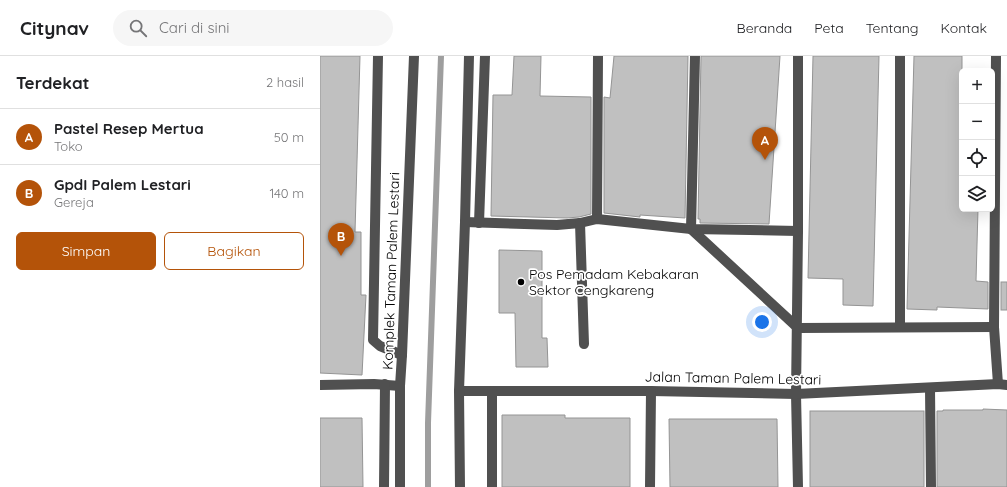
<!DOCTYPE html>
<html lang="id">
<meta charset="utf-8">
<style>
body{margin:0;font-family:Quicksand,sans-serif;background:#f6f6f6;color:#202124}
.controls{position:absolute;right:12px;top:12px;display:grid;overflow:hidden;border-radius:6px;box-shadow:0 4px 16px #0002}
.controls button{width:36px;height:36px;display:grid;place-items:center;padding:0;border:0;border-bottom:1px solid #e0e0e0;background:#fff;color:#202124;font:20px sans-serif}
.you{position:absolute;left:442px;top:266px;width:14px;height:14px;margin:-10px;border:3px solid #fff;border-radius:50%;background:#1a73e8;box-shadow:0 0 0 6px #1a73e833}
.badge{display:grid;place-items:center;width:26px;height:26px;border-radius:50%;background:#b45309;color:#fff;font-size:13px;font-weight:700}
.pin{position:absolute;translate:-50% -33px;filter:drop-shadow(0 1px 2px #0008)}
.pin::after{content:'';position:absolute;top:21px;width:14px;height:12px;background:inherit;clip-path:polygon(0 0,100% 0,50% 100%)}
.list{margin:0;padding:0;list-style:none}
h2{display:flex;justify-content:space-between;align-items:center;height:52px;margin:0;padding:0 16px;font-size:17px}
h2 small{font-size:13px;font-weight:400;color:#757577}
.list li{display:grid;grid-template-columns:26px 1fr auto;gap:12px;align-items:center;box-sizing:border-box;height:56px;padding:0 16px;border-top:1px solid #e0e0e0}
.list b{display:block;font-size:15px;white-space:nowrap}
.list p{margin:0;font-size:13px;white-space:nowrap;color:#757577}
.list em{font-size:13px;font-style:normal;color:#757577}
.actions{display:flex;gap:8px;padding:12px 16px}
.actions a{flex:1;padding:9px 0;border:1px solid #b45309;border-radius:6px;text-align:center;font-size:14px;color:#b45309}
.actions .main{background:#b45309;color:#fff}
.icon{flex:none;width:22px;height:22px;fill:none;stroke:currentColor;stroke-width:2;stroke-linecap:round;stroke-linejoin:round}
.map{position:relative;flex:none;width:687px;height:431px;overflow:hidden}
header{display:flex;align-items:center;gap:24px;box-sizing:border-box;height:56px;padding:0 20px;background:#fff;border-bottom:1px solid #e0e0e0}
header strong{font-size:19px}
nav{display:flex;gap:22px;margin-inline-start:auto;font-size:14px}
.search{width:280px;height:36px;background:#f6f6f6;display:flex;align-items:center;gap:10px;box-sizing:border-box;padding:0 14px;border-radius:22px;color:#757577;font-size:15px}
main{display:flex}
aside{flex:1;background:#fff}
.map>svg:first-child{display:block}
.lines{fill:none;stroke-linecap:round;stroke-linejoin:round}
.stream{stroke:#9e9e9e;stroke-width:6}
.building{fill:#c0c0c0;stroke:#949494}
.minor{stroke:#505050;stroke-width:10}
.poi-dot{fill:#000;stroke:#fff;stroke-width:1.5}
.labels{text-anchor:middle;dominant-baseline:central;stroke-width:3.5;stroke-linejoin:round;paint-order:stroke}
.street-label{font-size:14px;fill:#000;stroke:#fff}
.poi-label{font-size:14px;fill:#000;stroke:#fff;text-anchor:start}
</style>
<header>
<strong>Citynav</strong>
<div class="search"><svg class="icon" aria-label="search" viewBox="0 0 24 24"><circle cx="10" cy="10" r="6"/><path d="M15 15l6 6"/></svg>Cari di sini</div>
<nav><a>Beranda</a><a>Peta</a><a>Tentang</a><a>Kontak</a></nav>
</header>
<main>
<aside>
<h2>Terdekat<small>2 hasil</small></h2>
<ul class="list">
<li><span class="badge">A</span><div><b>Pastel Resep Mertua</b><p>Toko</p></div><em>50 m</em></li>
<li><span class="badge">B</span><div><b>GpdI Palem Lestari</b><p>Gereja</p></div><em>140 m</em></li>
</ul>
<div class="actions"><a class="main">Simpan</a><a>Bagikan</a></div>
</aside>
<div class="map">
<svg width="687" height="431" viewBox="0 0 687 431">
<rect width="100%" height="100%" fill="#fff"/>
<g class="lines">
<!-- stream -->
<path class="stream" d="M108 431V367L121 0"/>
</g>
<!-- building -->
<g class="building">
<path d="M0 0H40L35 176H41V239H46L42 319 0 317Z"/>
<path d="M194 0H221L220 40 271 41V158L259 161 247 162 171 160 173 39H192Z"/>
<path d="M294 0H368L365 162 320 159V161L284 157V41L290 42Z"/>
<path d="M381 0H460L449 168 380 167V163H378Z"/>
<path d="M493 0H559L553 250 523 249V223L488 222Z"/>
<path d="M594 0H642V153H658L656 225 668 226V253L617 251V254L587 253Z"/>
<path d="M179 194 222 195V282H227L228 311H196L195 257H179Z"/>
<rect x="681" y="226" width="6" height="28"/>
<path d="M663 353 687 354V431H617V355H623V354H663Z"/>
<rect x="490" y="355" width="114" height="76"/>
<path d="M182 359H245V362H310V431H182Z"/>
<path d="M0 362H42L43 431H0Z"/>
<path d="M349 363H457L458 431H350Z"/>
</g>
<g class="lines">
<!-- minor -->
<g class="minor">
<path d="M58 0 53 284 60 290 82 299"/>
<path d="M375 0 371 173 478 272 674 271"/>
<path d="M478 0V175L476 338 478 431"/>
<path d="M580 0V271"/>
<path d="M676 0 674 271 678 328"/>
<path d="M277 163 278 0"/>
<path d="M145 166 237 169 260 167 277 163 371 173 478 175"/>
<path d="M159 167 165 0"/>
<path d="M260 167 264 288"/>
<path d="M0 329 54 328 80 330"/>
<path d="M610 332 611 431"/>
<path d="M139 335H331L476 338 678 328 687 329"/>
<path d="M64 431 65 328"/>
<path d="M80 431V330L82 299 94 0"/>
<path d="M140 431 139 335 145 166 149 0"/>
<path d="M172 431V335"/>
<path d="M330 431 331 335"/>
</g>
</g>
<!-- markers -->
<circle class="poi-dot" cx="201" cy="226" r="4"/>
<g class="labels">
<!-- street labels -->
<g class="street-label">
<text transform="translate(71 215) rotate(-88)">Komplek Taman Palem Lestari</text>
<text transform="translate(413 322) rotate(1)">Jalan Taman Palem Lestari</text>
</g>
<!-- poi labels -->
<g class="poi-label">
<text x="209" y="218">Pos Pemadam Kebakaran<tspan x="209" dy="16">Sektor Cengkareng</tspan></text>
</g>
</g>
</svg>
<div class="controls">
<button>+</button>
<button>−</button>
<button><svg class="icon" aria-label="locate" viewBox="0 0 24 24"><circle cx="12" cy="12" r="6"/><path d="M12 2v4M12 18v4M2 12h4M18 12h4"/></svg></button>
<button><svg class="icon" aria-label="layers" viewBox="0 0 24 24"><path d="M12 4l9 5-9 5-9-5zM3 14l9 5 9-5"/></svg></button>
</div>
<div class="you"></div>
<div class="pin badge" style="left:445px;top:104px">A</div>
<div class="pin badge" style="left:21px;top:200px">B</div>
</div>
</main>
